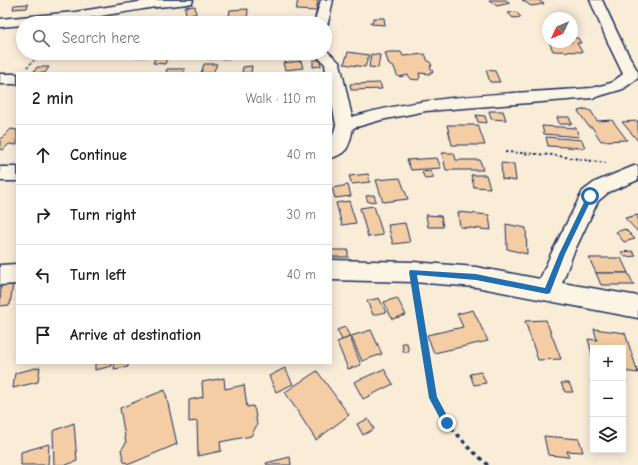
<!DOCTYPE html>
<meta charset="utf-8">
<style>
body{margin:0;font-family:"Comic Neue",sans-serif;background:#f6f6f6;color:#202124}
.controls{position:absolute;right:12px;bottom:12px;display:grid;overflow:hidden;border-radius:0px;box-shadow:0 2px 10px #0003}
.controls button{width:36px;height:36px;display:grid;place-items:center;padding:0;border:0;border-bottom:1px solid #e0e0e0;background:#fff;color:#202124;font:20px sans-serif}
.compass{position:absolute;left:542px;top:12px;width:36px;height:36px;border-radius:50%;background:#fff;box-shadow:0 2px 10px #0003;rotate:226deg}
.stop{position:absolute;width:12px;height:12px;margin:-9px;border:3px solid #1f6fb2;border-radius:50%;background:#fff}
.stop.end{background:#1f6fb2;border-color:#fff;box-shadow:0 1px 4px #0008}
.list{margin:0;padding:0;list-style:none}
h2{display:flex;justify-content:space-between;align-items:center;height:52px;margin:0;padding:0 16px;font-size:17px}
h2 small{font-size:13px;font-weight:400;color:#757577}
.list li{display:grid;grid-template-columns:26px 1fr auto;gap:12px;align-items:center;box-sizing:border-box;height:60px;padding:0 16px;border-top:1px solid #e0e0e0}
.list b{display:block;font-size:15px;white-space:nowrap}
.list em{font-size:13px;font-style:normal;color:#757577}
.icon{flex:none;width:22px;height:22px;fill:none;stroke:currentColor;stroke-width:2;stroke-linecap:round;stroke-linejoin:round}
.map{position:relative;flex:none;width:638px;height:465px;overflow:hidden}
.search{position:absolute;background:#fff;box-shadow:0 2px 10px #0003;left:16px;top:16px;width:316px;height:44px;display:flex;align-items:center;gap:10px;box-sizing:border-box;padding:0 14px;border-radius:22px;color:#757577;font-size:15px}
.panel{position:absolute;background:#fff;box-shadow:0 2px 10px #0003;left:16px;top:72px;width:316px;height:292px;border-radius:0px}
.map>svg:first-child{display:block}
.building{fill:#f4cda4;stroke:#1b2f5e}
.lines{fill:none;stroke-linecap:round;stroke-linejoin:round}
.minor-casing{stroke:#1b2f5e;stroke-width:3}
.path-far3{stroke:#1b2f5e;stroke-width:1.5;stroke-dasharray:2 2;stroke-linecap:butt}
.path-far2{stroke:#1b2f5e;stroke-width:2;stroke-dasharray:2.5 2.5;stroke-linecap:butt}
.path-far1{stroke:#1b2f5e;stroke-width:2.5;stroke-dasharray:3 3;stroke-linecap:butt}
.path{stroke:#1b2f5e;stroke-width:3;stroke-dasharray:4 4;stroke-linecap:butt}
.minor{fill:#fcf5e5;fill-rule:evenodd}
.route{fill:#1f6fb2}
</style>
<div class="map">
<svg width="638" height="465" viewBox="0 0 638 465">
<rect width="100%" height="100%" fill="#faedd8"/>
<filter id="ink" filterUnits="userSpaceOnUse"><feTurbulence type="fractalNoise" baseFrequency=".025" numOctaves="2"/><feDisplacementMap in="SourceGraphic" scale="8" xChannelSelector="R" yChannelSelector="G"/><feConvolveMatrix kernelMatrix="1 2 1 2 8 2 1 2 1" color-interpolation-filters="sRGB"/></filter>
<g filter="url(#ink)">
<!-- building -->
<g class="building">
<path d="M298 0H318L316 11 296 10Z"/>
<path d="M489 0H506L510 3 497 6Z"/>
<path d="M522 0H538L544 4 531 6Z"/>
<path d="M28 4 27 8 13 9 14 5Z"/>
<path d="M195 6 196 14 186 15 185 7Z"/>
<path d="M248 9 247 23H228L230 10Z"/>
<path d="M516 12 521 17 513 18 508 13Z"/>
<path d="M373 18H384L385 25 371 24 370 22H373Z"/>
<path d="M572 38H578L581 43H577L582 52 553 51 549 42H572Z"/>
<path d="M348 52 369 55 365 67 344 64Z"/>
<path d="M389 52H401L403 56 425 54 428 61 430 62 432 66H430L433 72H430V74L419 73 420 77 418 80 411 79 408 75 399 77 397 75 394 67 389 65 385 53Z"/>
<path d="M88 53H108L107 55H86Z"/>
<path d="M135 53H149L147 57H133Z"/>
<path d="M158 53H169L165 64 153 63Z"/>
<path d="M371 54 380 55 378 68 369 67Z"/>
<path d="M313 60H320L321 66 313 67Z"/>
<path d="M301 61 303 68 285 70 283 63Z"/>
<path d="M204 64H217L213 73H201Z"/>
<path d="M252 66 251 73H242L243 67Z"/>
<path d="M37 67H49L45 73H33Z"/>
<path d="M167 69H185L184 73H166Z"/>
<path d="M486 70 495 71 500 82H490Z"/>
<path d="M380 83 382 89 351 90 350 84Z"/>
<path d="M586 109 591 111 597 121 612 120 627 140 601 141 592 127H589L578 111Z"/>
<path d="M489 111H503L506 120 491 119Z"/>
<path d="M476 115 485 116 487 123 478 122Z"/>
<path d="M557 117H569L572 124H559Z"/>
<path d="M638 121V141L622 122Z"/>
<path d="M447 125H478L485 145H452Z"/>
<path d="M542 126 576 128 579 137 544 134Z"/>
<path d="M11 129 17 130V145L9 144 3 150 0 149V140Z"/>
<path d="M546 137 582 140 585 148 548 146Z"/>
<path d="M442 153H454L456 160H480L483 170H446Z"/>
<path d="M437 158 441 168 411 170 407 160Z"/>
<path d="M501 163 514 164 516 181 502 179Z"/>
<path d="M430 171 434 178 425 179 422 172Z"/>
<path d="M368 174 370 182 352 184 349 176Z"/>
<path d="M471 175H486L490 188 474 187Z"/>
<path d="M400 178 408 199 383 202 376 180Z"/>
<path d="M348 185 351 196 335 198 332 188Z"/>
<path d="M374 195 376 201 368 202 366 196Z"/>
<path d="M349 201 356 223 342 225 336 203Z"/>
<path d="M374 206 383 235 368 237 360 208Z"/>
<path d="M458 212 489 215 491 230 460 227Z"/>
<path d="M426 215 441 216 443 227H428Z"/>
<path d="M638 215V232L625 218Z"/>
<path d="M405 223 410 242 393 244 388 225Z"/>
<path d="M506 224 526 228 527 254 507 249Z"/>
<path d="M625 229 635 239 624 242 616 232Z"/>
<rect x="331" y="250" width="17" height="7"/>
<path d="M632 251 636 256 625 257 621 252Z"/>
<path d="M589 258H621L628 273H596Z"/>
<path d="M596 273H628L634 285H601Z"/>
<path d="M13 283 10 305 0 306 1 284Z"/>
<path d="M379 298 386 312 373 315 367 301Z"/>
<path d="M397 298 406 315 392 319 384 302Z"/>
<path d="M473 310 488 341 434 353 427 335 463 327 457 314Z"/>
<path d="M546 320 561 359 538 360 525 321Z"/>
<path d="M345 327 350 337 342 340 337 330Z"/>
<path d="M594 329 625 333 638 373 623 371V348H593V358L588 339 597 340Z"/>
<path d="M371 330 382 354 362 361 351 336Z"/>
<path d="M350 337 361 365 348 369 337 342Z"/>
<path d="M402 343H407L409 352H403Z"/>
<path d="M95 363H112V366L95 370Z"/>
<path d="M115 363H128V367L114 369Z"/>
<path d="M40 367 38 382 13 388 15 373Z"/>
<path d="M285 368 293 384 276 392 269 376Z"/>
<path d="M384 369 393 384 363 399 354 382Z"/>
<path d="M317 371 349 415 316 440 285 392Z"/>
<path d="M481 372 486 383 474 385 470 374Z"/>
<path d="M224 378 225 389 244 385 247 407 253 406 255 411 257 425 251 436 220 442 221 451 198 456 197 421 189 422V400L203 397 202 382Z"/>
<path d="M561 383H569L573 392H565Z"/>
<path d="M165 390 177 444 130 464 124 462 121 450 126 443 120 408Z"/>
<path d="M368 419 374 429 363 435 357 424Z"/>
<path d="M74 423 77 461 66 465H54L53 431Z"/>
<path d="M544 436 579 439 583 452 567 451 569 457 548 455Z"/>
<path d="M49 444 48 465H21V452Z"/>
<path d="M290 457 291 465H267L266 463Z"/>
</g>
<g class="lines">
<!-- minor casing -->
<g class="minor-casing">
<g id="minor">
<path d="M151 0H193L192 3C178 6 163 6 149 8 107 15 65 23 23 23V25L0 27V19L75 12Z"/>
<path d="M321 0H333L328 23 325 26V23H314Z"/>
<path d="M590 0H602L623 45 638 72V78L623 89 593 98 426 111 381 120 353 128C349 145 349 153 331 158V142L336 125 331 98V73H326L325 64 314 53H325V50H326L340 63 352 117C429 94 512 94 592 88L611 83 623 74 609 45Z"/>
<path d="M201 53H298L296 56 291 57 208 58 203 57Z"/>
<rect x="0" y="74" width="17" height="10"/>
<path d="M634 166H638V180L609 192 598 201 573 254 562 283 638 296V318L476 287 413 282 331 280V260L413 262 476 267 540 279 551 254 583 191 595 182Z"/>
<rect x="0" y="167" width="17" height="14"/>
<path d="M17 264V284L0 285V265Z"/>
</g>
</g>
<!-- path-far3 -->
<path class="path-far3" d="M27 67 42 53"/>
<!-- path-far2 -->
<path class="path-far2" d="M505 152 552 155 606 163"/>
<!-- path-far1 -->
<path class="path-far1" d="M416 294 418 308"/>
<!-- path -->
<path class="path" d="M418 307 433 398 447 423 469 448 488 465"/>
<!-- minor -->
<use href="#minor" class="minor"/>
</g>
</g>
<!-- route -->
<path class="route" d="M590 194 593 196 565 254 550 293 547 294 476 280 417 275 437 397 451 423 450 426 447 428 444 426 429 398 409 272 410 270 476 274 545 288 559 254 587 196Z"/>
</svg>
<div class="controls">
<button>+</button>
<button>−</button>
<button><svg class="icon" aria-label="layers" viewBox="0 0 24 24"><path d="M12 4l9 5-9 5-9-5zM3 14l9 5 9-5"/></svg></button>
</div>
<svg class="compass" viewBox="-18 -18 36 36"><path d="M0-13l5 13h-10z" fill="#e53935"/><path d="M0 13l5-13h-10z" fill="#757577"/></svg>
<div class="stop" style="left:590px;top:196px"></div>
<div class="stop end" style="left:447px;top:423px"></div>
<div class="search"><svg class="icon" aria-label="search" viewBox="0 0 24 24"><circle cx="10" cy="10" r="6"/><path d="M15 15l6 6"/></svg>Search here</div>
<section class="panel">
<h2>2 min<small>Walk · 110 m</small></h2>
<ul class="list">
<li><svg class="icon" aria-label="ahead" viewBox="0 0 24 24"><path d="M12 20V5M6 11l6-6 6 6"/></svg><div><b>Continue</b></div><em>40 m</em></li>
<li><svg class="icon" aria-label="right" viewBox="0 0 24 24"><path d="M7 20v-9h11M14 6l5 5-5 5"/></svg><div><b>Turn right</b></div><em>30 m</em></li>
<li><svg class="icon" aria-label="left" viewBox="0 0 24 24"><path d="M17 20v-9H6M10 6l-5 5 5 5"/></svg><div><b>Turn left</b></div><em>40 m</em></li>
<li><svg class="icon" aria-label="arrive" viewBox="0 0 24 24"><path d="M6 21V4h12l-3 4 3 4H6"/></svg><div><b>Arrive at destination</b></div></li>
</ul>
</section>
</div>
